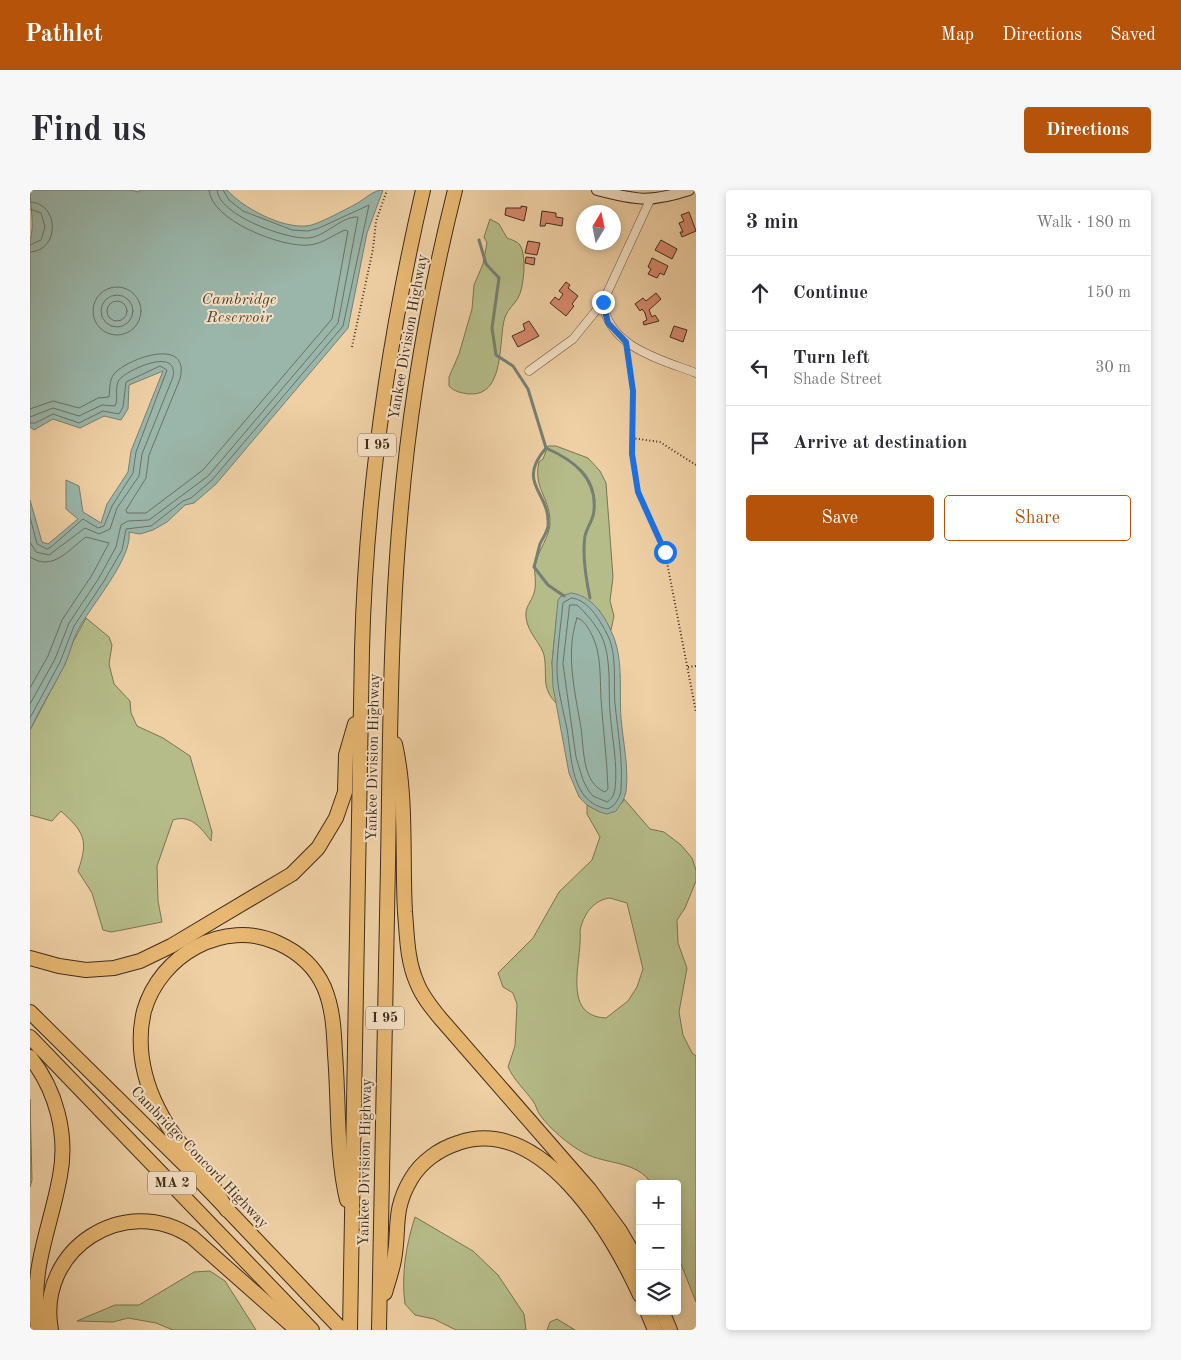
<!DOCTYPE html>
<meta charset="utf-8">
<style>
body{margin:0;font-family:"Old Standard TT",serif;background:#f7f7f7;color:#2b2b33}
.controls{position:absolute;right:15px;bottom:15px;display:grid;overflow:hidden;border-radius:5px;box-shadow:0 2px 8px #0003}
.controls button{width:45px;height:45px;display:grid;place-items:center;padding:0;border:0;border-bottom:1px solid #e1e1e2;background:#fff;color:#2b2b33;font:25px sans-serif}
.compass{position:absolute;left:546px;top:15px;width:45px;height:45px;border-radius:50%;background:#fff;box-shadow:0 2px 8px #0003;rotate:10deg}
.stop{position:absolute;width:15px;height:15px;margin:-11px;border:4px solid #1a73e8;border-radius:50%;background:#fff}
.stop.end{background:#1a73e8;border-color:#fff;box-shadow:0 1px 5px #0008}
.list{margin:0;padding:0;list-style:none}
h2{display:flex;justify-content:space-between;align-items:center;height:65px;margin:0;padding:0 20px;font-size:21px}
h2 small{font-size:16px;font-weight:400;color:#7c7c81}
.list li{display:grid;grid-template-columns:32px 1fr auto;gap:15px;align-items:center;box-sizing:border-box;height:75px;padding:0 20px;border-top:1px solid #e1e1e2}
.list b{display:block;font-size:19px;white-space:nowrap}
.list p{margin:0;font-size:16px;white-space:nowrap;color:#7c7c81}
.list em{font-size:16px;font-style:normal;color:#7c7c81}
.actions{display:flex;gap:10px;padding:15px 20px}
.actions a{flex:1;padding:11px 0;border:1px solid #b45309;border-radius:5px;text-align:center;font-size:18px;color:#b45309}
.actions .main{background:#b45309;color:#fff}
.icon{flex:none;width:28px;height:28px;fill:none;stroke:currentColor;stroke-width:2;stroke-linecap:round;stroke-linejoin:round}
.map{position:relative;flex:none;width:666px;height:1140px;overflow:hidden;border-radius:5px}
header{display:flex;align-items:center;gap:30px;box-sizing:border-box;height:70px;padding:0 25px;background:#b45309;color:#fff}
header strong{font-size:24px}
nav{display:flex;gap:28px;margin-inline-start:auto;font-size:18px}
.intro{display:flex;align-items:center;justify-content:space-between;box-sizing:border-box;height:120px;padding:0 30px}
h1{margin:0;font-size:35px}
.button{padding:12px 22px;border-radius:5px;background:#b45309;color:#fff;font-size:18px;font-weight:700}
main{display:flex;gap:30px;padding:0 30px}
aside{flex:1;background:#fff;border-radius:5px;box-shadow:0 2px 8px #0003}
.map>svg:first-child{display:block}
.green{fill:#b5bc89;stroke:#7a7452;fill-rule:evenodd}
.water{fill:#9ab6aa;stroke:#767f71}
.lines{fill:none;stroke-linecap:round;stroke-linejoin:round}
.shore{stroke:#6c7163;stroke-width:1}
.stream{stroke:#767f71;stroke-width:3}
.building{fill:#d6896c;stroke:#3f2c1c}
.street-casing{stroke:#6b553e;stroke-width:9}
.secondary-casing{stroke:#3f2c1c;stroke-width:12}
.highway-casing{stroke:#3f2c1c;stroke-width:16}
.path{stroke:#3f2c1c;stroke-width:2;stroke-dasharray:1 2.5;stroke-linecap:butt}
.street{stroke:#f5e0c4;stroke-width:8}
.secondary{stroke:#f5e0c4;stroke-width:10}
.highway{stroke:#e8b872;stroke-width:14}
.route{stroke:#1a73e8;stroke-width:6}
.labels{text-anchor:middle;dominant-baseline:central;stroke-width:4;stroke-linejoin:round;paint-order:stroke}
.shield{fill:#f5e0c4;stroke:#76624e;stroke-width:1}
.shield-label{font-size:14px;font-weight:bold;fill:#3f2c1c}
.street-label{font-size:15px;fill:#3f2c1c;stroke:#f5e0c4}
.water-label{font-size:16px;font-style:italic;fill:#514838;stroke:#f5e0c4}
</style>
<header>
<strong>Pathlet</strong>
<nav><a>Map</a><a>Directions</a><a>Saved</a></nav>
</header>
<div class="intro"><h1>Find us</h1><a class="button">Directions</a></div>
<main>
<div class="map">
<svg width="666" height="1140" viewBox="0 0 666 1140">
<rect width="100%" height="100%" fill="#efd0a5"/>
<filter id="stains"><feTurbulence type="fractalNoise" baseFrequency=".004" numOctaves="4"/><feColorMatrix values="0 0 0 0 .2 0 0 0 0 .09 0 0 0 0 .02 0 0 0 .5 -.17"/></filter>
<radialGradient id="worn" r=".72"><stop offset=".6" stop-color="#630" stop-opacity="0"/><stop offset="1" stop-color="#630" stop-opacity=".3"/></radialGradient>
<!-- green -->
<g class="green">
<path d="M460 29 469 34 477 48C482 50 487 51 490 55 497 65 494 98 488 108 484 115 478 119 475 127 468 148 476 206 440 204 431 203 425 202 419 196V187L429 164 442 119 444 95 453 74 457 53 454 47Z"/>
<path d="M518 256H526L558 268 570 281 576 293 583 387 580 411 584 426 581 440 569 420 527 423 522 473 527 514C510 497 518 486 514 465 512 455 497 442 496 427 495 416 501 413 504 403 507 394 504 385 505 377 507 360 521 347 520 330 519 307 503 297 509 272L513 269Z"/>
<path d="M56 428 79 447 82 455 79 474 84 494 100 511 101 523 107 536 133 548 160 566 182 642 181 651C171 638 161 624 143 630L127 676 128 711 132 732 92 740 81 742 73 740 62 703 48 681C59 650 54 642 31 621L22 631 0 625V540L35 474 43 452Z"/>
<path d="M594 609 620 639 634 642 651 655 662 668 666 680V691L655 718 647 730 648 753 657 778 649 822 653 845 662 863 666 866V1112L647 1064V994H622C606 970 577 975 554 963 539 955 520 939 510 925 507 921 506 915 503 911 494 899 484 890 478 877L485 856 487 814 483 803 473 797 468 783 503 748 529 702 562 670 570 647 557 624V615L570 622 592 613ZM580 708 597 713 613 779 607 797 598 811 576 828C530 826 553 769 550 741 553 725 563 710 580 708Z"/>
<path d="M0 909 2 990 0 997Z"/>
<path d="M385 1027 443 1061 468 1085 494 1124 496 1140H426L404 1129 385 1125 375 1114C371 1085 376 1055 385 1027Z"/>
<path d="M180 1081 195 1091 226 1140H143L126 1133 98 1128 83 1132 47 1131 85 1115H109L164 1082Z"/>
<path d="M527 1129 545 1140H517L520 1132Z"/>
</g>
<!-- water -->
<g class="water">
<path d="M0 0H100L109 2 110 0H197C213 18 251 38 276 36 286 36 316 19 326 14 335 9 343 0 353 0L337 43 318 138 186 294 164 313 155 315 137 332 123 340 110 344 99 342C103 368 61 415 48 440 42 451 40 464 34 476 23 498 10 518 0 540V310L12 352 18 354 48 329 36 319V290L49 296 53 322 71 333 77 314 98 282 101 261 133 181 99 195 98 219 91 230 74 226 50 238 23 229 4 240 0 237V50C5 37 0 15 0 0Z"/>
<path d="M541 403C560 405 574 424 581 441 594 467 589 500 591 528 593 552 599 577 596 601 595 609 590 615 586 621L577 624 570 622 557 615 549 607 539 583 523 497 522 473 528 410 531 406Z"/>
</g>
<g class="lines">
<!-- shore -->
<g class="shore">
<path d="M0 12C30 13 30 61 0 62"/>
<path d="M0 19 11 23 15 37 11 50 0 55"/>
<circle cx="87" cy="121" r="24"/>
<circle cx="87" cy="121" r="16"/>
<circle cx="87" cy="121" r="10"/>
<path d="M0 219 23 211 49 218 68 208 79 207C80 199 79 191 84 184 96 169 161 145 150 189L119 265 116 288 96 320 97 323H116L173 280 302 129 318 41 315 40C303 45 292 54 279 55 253 58 181 31 179 0"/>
<path d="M0 227 23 218 49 226 72 215 85 216C89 209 84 198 89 190 95 181 149 155 143 187L112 264 109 286 87 318 80 339 69 344 55 338 19 365 6 362 0 352"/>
<path d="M0 233H5L23 224 49 233 73 221 89 224 93 217 96 192 130 176 137 180 106 262 103 283 82 316 74 336 68 338 53 329 21 357 17 359 7 354 0 327"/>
<path d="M0 367C23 382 38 360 56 347L79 353 62 385 32 430 18 466 0 498"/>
<path d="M542 408C558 410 569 429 576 442 588 463 583 492 585 514 588 543 593 571 591 599 591 606 587 611 583 616L578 619C540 613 542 567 537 539 533 518 526 496 527 474 528 454 531 433 533 413Z"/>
<path d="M540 415H547C557 424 565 434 571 445 582 468 578 498 580 522 582 548 588 574 585 599 584 605 582 609 577 612L563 606 558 600 553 590 546 567 533 474Z"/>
<path d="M547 428C556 429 565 450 567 459 571 476 570 492 571 509 573 539 577 568 578 599L575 602C552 593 554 559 551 538 545 501 535 464 547 428Z"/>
<path d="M0 514 25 469 39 433 69 388 86 357 91 335 98 331 119 330 178 286 308 133 328 27C312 26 296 46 279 48 257 50 188 25 187 0"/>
<path d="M0 528 30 472 44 436 74 391 92 360 96 339 121 336 153 311 161 308 182 290 313 136 339 15 289 38 278 41 262 40 213 21 199 10 193 0"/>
</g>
<!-- stream -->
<g class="stream">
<path d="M449 50 456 74 469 88 462 138 466 165 483 176 498 199 516 258C485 294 521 302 518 336 517 343 512 349 510 354 508 361 506 370 504 377L518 395 534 406"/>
<path d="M516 258C543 270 567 287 564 320 564 329 557 337 555 346 552 365 556 389 560 408"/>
</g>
</g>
<!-- building -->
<g class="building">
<path d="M491 16 497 17 494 31 475 25 476 18H491Z"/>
<path d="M512 21 526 23V27L533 28 532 36 516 33 515 36H510Z"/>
<path d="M659 22 666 41 652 47 650 42H653L649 33 654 31 651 25Z"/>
<path d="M631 50 647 59 642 69 625 60Z"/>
<path d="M498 51 510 53 507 65 495 63Z"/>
<path d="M562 52H576V57L562 56Z"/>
<path d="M496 67 505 68 504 75 495 73Z"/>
<path d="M622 68 638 76 634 85 630 83 627 88 618 84 621 79 618 77Z"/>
<path d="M536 92 540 95 538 98 548 106 542 114 544 116 536 126 520 113 525 107 529 110 533 104 529 101Z"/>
<path d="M626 103 631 109 619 120 622 127 625 125 629 131 614 135 613 132 617 130 615 123 612 119 610 121 605 114 613 108 616 111Z"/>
<path d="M499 131 509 146 488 157 482 146 495 140 493 134Z"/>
<path d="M644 136 657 140 653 152 640 147Z"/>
</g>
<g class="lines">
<!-- street casing -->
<g class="street-casing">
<g id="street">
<path d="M573 112C578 157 630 169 666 183"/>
<path d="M499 181 543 149 573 112 620 10"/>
</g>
</g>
<!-- secondary casing -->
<g class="secondary-casing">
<path id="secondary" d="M567 0C606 10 619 13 659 0"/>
</g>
<!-- highway casing -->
<g class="highway-casing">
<g id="highway">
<path d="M365 554C377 607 372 667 375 722 377 745 377 771 387 793 392 806 401 817 410 828L559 999 590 1041 610 1075"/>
<path d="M0 768 29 776 56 780 84 778 110 771 141 756 262 684 288 658 306 628 315 602 316 565 325 534"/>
<path d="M0 822 154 974 312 1140"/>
<path d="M0 847 282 1140"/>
<path d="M0 867C26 900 38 944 30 986 19 1045 0 1076 8 1140"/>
<path d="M197 1020C189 1006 181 991 171 978 165 968 156 961 149 952 134 932 121 908 115 884 110 864 109 842 114 821 130 765 194 728 248 753 268 762 285 777 294 797 303 818 304 841 305 864 309 913 306 963 317 1010"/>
<path d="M355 1103C358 1092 362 1081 364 1070 370 1038 362 1021 381 989 391 972 409 959 428 953 511 924 581 1042 610 1105"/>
<path d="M617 1121 625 1140"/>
<path d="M632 1121 640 1140"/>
<path d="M21 1140C6 1059 95 1002 162 1047L267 1140"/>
<path d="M320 1140 332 459C336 304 358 151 393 0"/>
<path d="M349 1140C352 985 355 829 358 674 360 559 360 443 370 329 379 218 398 108 425 0"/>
</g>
</g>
<!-- path -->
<g class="path">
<path d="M322 157 343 59 346 31 357 0"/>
<path d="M597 162 603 201 602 264 608 302 635 362 666 522"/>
<path d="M602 248 630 252 666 275"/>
<path d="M658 477 666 476"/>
</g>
<!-- street -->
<use href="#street" class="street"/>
<!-- secondary -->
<use href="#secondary" class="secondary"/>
<!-- highway -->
<use href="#highway" class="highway"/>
</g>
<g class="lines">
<!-- route -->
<path class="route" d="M573 112 578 133 596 152 603 201 602 264 608 302 635 362"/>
</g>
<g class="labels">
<!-- shield labels -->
<g class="shield">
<rect x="328" y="243.5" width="38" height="23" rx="4"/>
<rect x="336" y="816.5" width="38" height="23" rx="4"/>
<rect x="118" y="981.5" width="48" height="23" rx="4"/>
</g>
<g class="shield-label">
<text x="347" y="255">I 95</text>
<text x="355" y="828">I 95</text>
<text x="142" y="993">MA 2</text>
</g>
<!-- street labels -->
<g class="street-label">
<text transform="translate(379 147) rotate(-80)">Yankee Division Highway</text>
<text transform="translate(344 567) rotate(-89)">Yankee Division Highway</text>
<text transform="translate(169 968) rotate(46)">Cambridge Concord Highway</text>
<text transform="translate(336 972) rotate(-89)">Yankee Division Highway</text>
</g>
<!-- water labels -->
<g class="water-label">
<text x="209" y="110">Cambridge<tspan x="209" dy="18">Reservoir</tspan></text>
</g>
</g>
<rect width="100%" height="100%" filter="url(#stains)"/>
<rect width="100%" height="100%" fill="url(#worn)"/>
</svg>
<div class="controls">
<button>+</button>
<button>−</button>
<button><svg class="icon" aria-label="layers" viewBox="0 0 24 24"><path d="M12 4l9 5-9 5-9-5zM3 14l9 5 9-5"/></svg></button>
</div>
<svg class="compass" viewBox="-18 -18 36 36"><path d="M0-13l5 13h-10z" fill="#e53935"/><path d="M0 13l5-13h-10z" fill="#7c7c81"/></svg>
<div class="stop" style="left:635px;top:362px"></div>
<div class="stop end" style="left:573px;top:112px"></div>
</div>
<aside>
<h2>3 min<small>Walk · 180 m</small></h2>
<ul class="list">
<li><svg class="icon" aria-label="ahead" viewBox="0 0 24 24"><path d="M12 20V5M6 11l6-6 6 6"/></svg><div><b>Continue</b></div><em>150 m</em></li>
<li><svg class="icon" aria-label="left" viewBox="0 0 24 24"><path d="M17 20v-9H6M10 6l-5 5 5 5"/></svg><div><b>Turn left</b><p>Shade Street</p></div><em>30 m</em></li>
<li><svg class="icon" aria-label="arrive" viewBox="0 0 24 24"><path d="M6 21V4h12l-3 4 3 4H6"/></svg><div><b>Arrive at destination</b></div></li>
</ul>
<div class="actions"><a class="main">Save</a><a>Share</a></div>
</aside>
</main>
